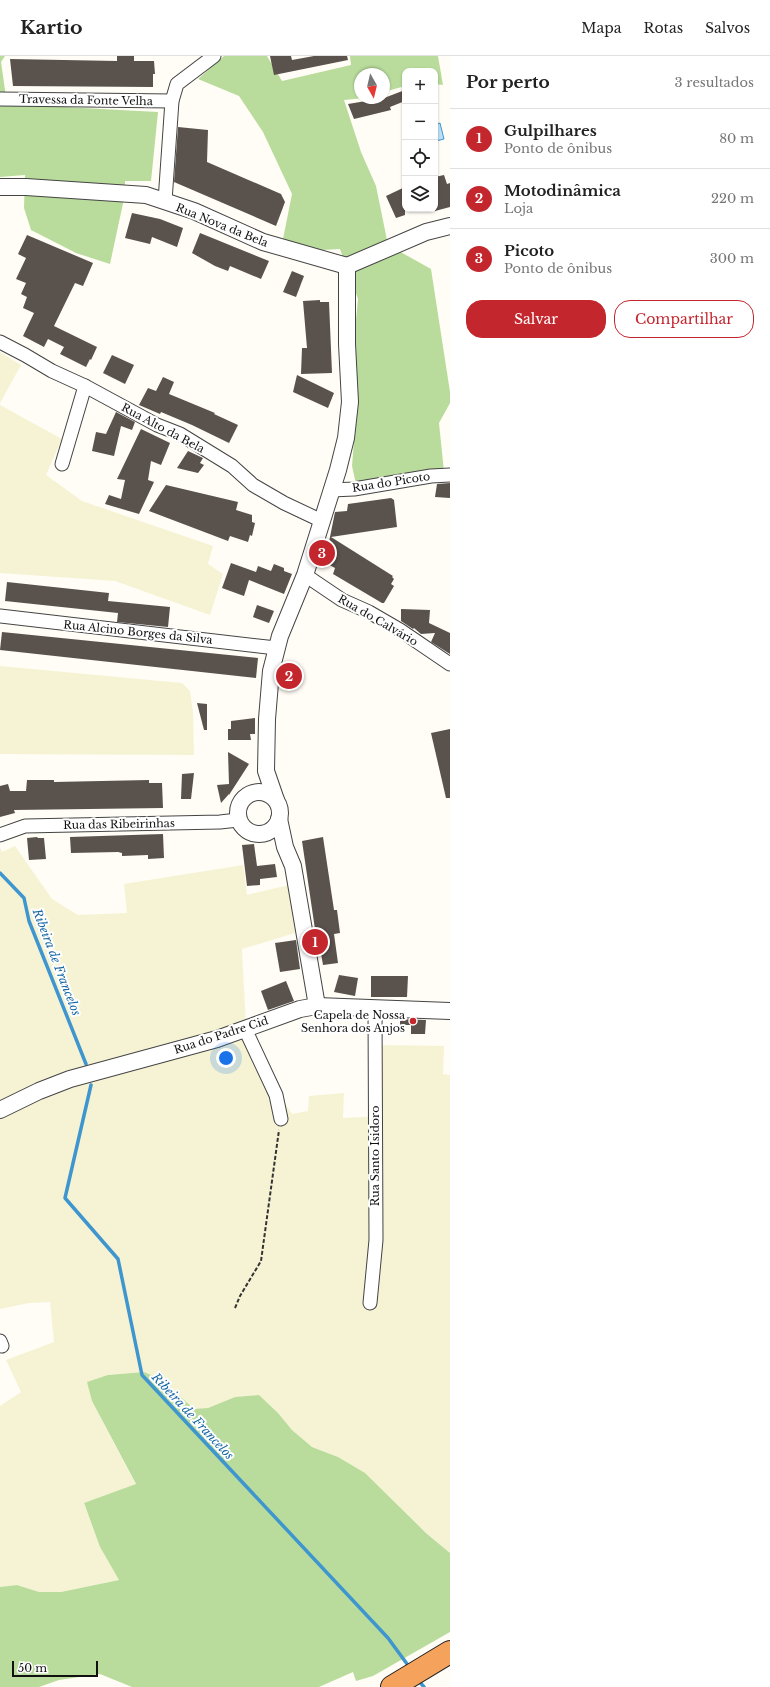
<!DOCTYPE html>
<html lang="pt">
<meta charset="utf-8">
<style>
body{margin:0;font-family:"Libre Baskerville",serif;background:#f2f2f2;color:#222}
.controls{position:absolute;right:12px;top:12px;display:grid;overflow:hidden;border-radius:8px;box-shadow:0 1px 3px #0004}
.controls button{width:36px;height:36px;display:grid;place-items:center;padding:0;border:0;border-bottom:1px solid #e0e0e0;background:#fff;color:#222;font:20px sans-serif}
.compass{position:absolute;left:354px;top:12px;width:36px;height:36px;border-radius:50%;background:#fff;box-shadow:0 1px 3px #0004;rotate:172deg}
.scale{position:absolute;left:12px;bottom:10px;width:86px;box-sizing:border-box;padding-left:4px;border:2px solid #111;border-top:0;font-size:11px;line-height:14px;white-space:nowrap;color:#111;-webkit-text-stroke:3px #fff;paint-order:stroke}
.you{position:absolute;left:226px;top:1002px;width:14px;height:14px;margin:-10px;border:3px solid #fff;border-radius:50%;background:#1a73e8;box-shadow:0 0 0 6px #1a73e833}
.badge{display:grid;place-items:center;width:26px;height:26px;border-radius:50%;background:#c4262e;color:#fff;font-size:13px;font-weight:700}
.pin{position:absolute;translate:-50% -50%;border:2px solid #fff;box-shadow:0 1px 4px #0006}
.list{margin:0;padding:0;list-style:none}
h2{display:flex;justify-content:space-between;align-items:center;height:52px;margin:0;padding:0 16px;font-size:17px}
h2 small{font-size:13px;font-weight:400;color:#767676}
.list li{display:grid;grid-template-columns:26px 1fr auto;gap:12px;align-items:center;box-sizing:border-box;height:60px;padding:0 16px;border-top:1px solid #e0e0e0}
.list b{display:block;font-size:15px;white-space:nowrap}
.list p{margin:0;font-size:13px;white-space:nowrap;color:#767676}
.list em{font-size:13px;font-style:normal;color:#767676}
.actions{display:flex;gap:8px;padding:12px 16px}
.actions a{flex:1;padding:9px 0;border:1px solid #c4262e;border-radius:16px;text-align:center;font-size:14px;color:#c4262e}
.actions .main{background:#c4262e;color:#fff}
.icon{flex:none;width:22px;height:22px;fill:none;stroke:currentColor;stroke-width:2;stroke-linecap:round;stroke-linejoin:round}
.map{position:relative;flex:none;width:450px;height:1631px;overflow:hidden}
header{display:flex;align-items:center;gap:24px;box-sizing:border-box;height:56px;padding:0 20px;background:#fff;border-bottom:1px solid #e0e0e0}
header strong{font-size:19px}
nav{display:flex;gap:22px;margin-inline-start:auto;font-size:14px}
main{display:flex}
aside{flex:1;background:#fff}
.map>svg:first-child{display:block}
.farmland{fill:#f6f3d4}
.forest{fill:#b9dc9c}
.water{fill:#b9e0f7;stroke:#3f96cf}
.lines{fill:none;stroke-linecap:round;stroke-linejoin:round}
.stream{stroke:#3f96cf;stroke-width:3.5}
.building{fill:#5a524d}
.minor-casing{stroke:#444;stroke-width:15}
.tertiary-casing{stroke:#444;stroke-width:18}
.motorway-casing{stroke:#222;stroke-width:24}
.path{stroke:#333;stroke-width:2;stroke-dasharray:4 2;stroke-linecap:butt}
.minor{stroke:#fff;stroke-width:13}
.tertiary{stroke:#fff;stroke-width:16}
.motorway{stroke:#f5a25d;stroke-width:22}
.poi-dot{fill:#c4262e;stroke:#fff;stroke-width:1.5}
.labels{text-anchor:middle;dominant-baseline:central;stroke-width:4;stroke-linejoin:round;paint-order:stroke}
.street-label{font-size:11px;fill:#111;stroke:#fff}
.poi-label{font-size:11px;fill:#111;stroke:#fff;text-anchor:end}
.water-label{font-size:12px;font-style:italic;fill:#1768a6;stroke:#fff}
</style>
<header>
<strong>Kartio</strong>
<nav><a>Mapa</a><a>Rotas</a><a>Salvos</a></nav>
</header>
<main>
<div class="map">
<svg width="450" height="1631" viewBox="0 0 450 1631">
<rect width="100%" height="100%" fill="#fffdf5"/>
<!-- farmland -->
<g class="farmland">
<path d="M0 296 21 309 0 347Z"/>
<path d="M0 349 62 383 46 419 82 445 213 490 208 508 223 518 210 559 115 525 0 517Z"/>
<path d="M0 610 182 627 190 635 193 656 194 699 0 698Z"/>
<path d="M15 790 52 843 78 859 127 857 124 828 243 809 247 839 293 828 295 877 242 893 247 990 292 1058 308 1055 309 1040 344 1037 343 1062 380 1060 379 989 444 990 443 1018 450 1019V1497L338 1401 312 1391 292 1374 278 1357 259 1339 235 1341 208 1352 194 1354 161 1323 144 1316 108 1319 92 1345 136 1429 84 1448 100 1491 119 1524 61 1536H39L17 1529 0 1531V1350L21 1336 6 1304 54 1286 50 1246 29 1247 0 1253V791L2 796Z"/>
</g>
<!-- forest -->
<g class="forest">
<path d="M0 0H5L1 6 7 48 158 56 151 125H125V138L110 208 76 197 31 174 24 152 25 119 0 121Z"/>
<path d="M224 0H267L282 25 351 9 350 0H438L443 29 435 28V15H405V30L384 36V18H360V42H365L344 44 361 96 376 130 388 189 431 213 450 336V347L439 367 444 416 356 428 352 410 358 335 354 285 358 243 340 193 322 194 283 183 292 138 263 76 239 40 198 23Z"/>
<path d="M144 1316 161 1323 194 1353 208 1352 235 1341 259 1339 278 1357 292 1374 312 1391 338 1401 365 1417 426 1477 450 1497V1576L373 1620 356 1625 353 1616 319 1631H132L100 1618 59 1624 39 1631H0V1531L17 1529 39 1536H61L119 1524 100 1491 84 1447 136 1428 92 1345 87 1326 108 1319Z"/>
</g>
<!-- water -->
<path class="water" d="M440 67 444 83 436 85 435 69Z"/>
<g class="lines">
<!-- stream -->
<g class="stream">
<path d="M0 817 24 842 29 865 86 1008"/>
<path d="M91 1029 65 1142 118 1203 142 1319 388 1582 410 1612"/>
<path d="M418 1624 424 1631"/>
</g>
</g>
<!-- building -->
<g class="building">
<path d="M117 0H134V5H154L155 18H153V31L13 30 10 3 117 5Z"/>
<path d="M270 0H291L292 4 314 0H347L348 4 274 19Z"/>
<path d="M405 34V45L390 51 391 54 354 63 348 48 384 42Z"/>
<path d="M178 71 208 74 207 106 281 138 285 146 276 170 174 126Z"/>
<path d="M444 119 447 128 450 127V151L435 155V121Z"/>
<path d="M405 131V159L396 162 386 140Z"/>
<path d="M132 157 160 163 183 172 177 191 152 181 150 188 125 182Z"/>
<path d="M200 177 269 205 261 223 230 210 228 215 215 210 192 197Z"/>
<path d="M27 179 93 207 83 230 75 227 54 270 97 291 91 304 90 303 86 311 60 298 64 291 48 283 44 291 23 280 34 257 23 252 27 241 21 238 26 227 16 223 26 202 18 198Z"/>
<path d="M292 215 304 220 296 241 283 236Z"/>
<path d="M320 244V246H329L332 317 301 318 302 292H307L303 245Z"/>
<path d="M112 299 134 309 125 328 103 317Z"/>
<path d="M297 319 334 337 328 352 293 336Z"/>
<path d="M163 321 174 326 169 338 215 357 214 358 238 369 229 387 192 369 161 356 160 358 139 349 148 332 156 335Z"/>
<path d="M116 356 135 366 132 374 121 370 114 400 92 395 96 376 106 378Z"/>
<path d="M141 373 170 387 161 409 151 405 148 424 154 426 139 458 105 448 109 439 121 443 125 424 117 423Z"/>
<path d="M188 395 203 402 200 407 204 409 198 417 177 412Z"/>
<path d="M450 427V442L435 441 437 428Z"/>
<path d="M166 429 238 446 236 454 252 459V466L255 467 252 480 250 479 248 486 230 480 228 485 149 455Z"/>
<path d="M391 442 394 444 397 471 331 481 393 520 392 521 394 523 391 528 394 530 384 547H382L333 518 335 512 324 506 330 491H328L335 456 347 455 348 448Z"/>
<path d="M231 507 256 516 258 510 271 515 274 508 284 512V515L292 518 284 538 249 524 244 540 222 532Z"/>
<path d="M7 526 109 537 108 545 170 551 168 571 117 566 118 557 5 545Z"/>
<path d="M257 549 274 555 269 567 253 561Z"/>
<path d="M401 553 430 554 429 567 450 577V598L431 586 435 577 421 578 414 572 413 573 401 565Z"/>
<path d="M2 576 258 602 256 622 0 594Z"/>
<path d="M197 647 207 648V674H204Z"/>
<path d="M255 662V678H250L251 684H228V673H231V665Z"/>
<path d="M450 673V742H446L431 677Z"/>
<path d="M228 696 249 708 229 739V738L221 747 217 729 229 728Z"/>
<path d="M194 717 191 743H181L182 718Z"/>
<path d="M27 724H54V726L149 724V727H162L163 752 14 754 15 757 0 761V730L8 728 10 735H26Z"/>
<path d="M163 778 164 802 148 803V799L122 800V797L118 796 71 797 70 781Z"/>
<path d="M37 781 38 782H44L46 803 29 804 27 782Z"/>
<path d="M323 781 334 854H337L340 877 334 878 338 907 323 909 318 880H316L302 785Z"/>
<path d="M254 788 257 810 275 808 277 821 260 823V829L247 830 242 789Z"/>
<path d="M296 884 300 913 280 916 275 887Z"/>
<path d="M339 919 358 922 355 940 334 936Z"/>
<path d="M371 920H408L407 941H371Z"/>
<path d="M286 925 294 945 268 954 261 935Z"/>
<path d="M400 963 426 964 425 978H411V969H400Z"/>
</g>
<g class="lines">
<!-- minor casing -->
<g class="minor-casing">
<g id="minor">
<path d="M0 43 172 45"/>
<path d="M165 145 172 45 177 28 214 0"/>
<path d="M0 286 25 299 52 315 85 330 157 369 180 378 232 410 253 429 284 447 322 465"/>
<path d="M62 408 85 330"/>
<path d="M331 434 354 433 431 420 450 419"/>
<path d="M305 519 342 544 369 556 400 574 450 608"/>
<path d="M0 560 276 592"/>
<path d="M0 779 25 770 220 766 238 764"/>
<path d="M245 973 276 1039 281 1063"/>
<path d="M370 1247 376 1184 375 953"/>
<path d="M0 1285 2 1290"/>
</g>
</g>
<!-- tertiary casing -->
<g class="tertiary-casing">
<g id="tertiary">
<path d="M0 131H26L146 139 194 155 263 186 347 210"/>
<path d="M347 210 426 176 450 170"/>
<circle cx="259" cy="757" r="21"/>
<path d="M276 744 266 715 267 663 271 615 280 580 305 519 338 414 346 382 350 346 347 288V210"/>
<path d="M279 763 285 791 293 810 317 950"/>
<path d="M0 1054 39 1035 70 1023 217 983 300 953 317 950 450 955"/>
</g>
</g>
<!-- motorway casing -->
<g class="motorway-casing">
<path id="motorway" d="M392 1631 450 1596"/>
</g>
<!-- path -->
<path class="path" d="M235 1252 240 1240 261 1205 279 1074"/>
<!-- minor -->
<use href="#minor" class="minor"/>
<!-- tertiary -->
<use href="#tertiary" class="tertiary"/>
<!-- motorway -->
<use href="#motorway" class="motorway"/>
</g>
<!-- markers -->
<circle class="poi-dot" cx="413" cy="965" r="4"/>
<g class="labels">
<!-- street labels -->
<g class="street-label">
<text transform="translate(86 44) rotate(1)">Travessa da Fonte Velha</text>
<text transform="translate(222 169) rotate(22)">Rua Nova da Bela</text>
<text transform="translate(163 372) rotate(28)">Rua Alto da Bela</text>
<text transform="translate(391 426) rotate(-9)">Rua do Picoto</text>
<text transform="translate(378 564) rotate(30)">Rua do Calvário</text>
<text transform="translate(138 576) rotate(6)">Rua Alcino Borges da Silva</text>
<text transform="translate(119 768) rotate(-1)">Rua das Ribeirinhas</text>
<text transform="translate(221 979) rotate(-18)">Rua do Padre Cid</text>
<text transform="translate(375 1100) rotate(-90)">Rua Santo Isidoro</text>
</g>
<!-- poi labels -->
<g class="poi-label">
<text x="405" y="959">Capela de Nossa<tspan x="405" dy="13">Senhora dos Anjos</tspan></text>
</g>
<!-- water labels -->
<g class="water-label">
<text transform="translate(57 906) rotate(69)">Ribeira de Francelos</text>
<text transform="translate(193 1360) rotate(47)">Ribeira de Francelos</text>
</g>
</g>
</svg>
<div class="controls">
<button>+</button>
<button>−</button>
<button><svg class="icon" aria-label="locate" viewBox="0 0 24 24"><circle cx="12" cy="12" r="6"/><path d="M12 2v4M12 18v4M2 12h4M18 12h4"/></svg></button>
<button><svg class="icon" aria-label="layers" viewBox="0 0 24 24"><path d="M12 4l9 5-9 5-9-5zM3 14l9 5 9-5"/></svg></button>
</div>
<svg class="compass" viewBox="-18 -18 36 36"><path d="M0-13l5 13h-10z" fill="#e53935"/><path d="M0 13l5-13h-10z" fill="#767676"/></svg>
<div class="scale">50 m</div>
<div class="you"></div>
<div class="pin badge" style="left:315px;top:886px">1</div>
<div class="pin badge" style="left:289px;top:620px">2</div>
<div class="pin badge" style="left:322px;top:497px">3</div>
</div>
<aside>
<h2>Por perto<small>3 resultados</small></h2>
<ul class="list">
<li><span class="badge">1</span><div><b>Gulpilhares</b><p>Ponto de ônibus</p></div><em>80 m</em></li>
<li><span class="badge">2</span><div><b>Motodinâmica</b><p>Loja</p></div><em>220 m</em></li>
<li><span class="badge">3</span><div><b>Picoto</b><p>Ponto de ônibus</p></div><em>300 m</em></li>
</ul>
<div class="actions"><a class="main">Salvar</a><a>Compartilhar</a></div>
</aside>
</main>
